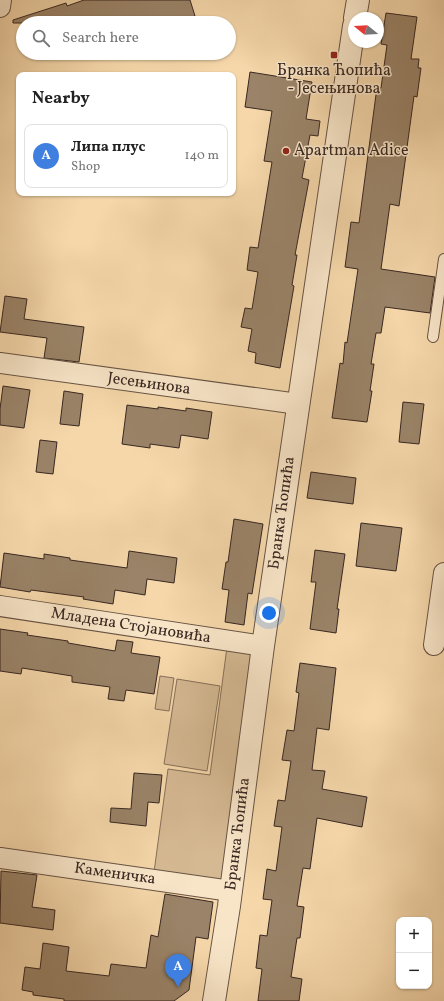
<!DOCTYPE html>
<meta charset="utf-8">
<style>
body{margin:0;font-family:Vollkorn,serif;background:#f6f6f6;color:#222}
.controls{position:absolute;right:12px;bottom:12px;display:grid;overflow:hidden;border-radius:8px;box-shadow:0 1px 3px #0004}
.controls button{width:36px;height:36px;display:grid;place-items:center;padding:0;border:0;border-bottom:1px solid #e0e0e0;background:#fff;color:#222;font:20px sans-serif}
.compass{position:absolute;left:348px;top:12px;width:36px;height:36px;border-radius:50%;background:#fff;box-shadow:0 1px 3px #0004;rotate:288deg}
.you{position:absolute;left:269px;top:613px;width:14px;height:14px;margin:-10px;border:3px solid #fff;border-radius:50%;background:#1a73e8;box-shadow:0 0 0 6px #1a73e833}
.badge{display:grid;place-items:center;width:26px;height:26px;border-radius:50%;background:#8f2418;color:#fff;font-size:13px;font-weight:700}
.pin{position:absolute;translate:-50% -33px;filter:drop-shadow(0 1px 2px #0008)}
.pin::after{content:'';position:absolute;top:21px;width:14px;height:12px;background:inherit;clip-path:polygon(0 0,100% 0,50% 100%)}
.list{margin:0;padding:0;list-style:none}
h2{display:flex;justify-content:space-between;align-items:center;height:52px;margin:0;padding:0 16px;font-size:17px}
h2 small{font-size:13px;font-weight:400;color:#767676}
.list li{display:grid;grid-template-columns:26px 1fr auto;gap:12px;align-items:center;box-sizing:border-box;height:64px;margin:0 8px 8px;padding:0 8px;border:1px solid #e0e0e0;border-radius:8px}
.list b{display:block;font-size:15px;white-space:nowrap}
.list p{margin:0;font-size:13px;white-space:nowrap;color:#767676}
.list em{font-size:13px;font-style:normal;color:#767676}
.icon{flex:none;width:22px;height:22px;fill:none;stroke:currentColor;stroke-width:2;stroke-linecap:round;stroke-linejoin:round}
.map{position:relative;flex:none;width:444px;height:1001px;overflow:hidden}
.search{position:absolute;background:#fff;box-shadow:0 1px 3px #0004;left:16px;top:16px;width:220px;height:44px;display:flex;align-items:center;gap:10px;box-sizing:border-box;padding:0 14px;border-radius:22px;color:#767676;font-size:15px}
.panel{position:absolute;background:#fff;box-shadow:0 1px 3px #0004;left:16px;top:72px;width:220px;height:124px;border-radius:8px}
.map>svg:first-child{display:block}
.green{fill:#d5b993;stroke:#86705a}
.building{fill:#9a8368;stroke:#382721}
.lines{fill:none;stroke-linecap:round;stroke-linejoin:round}
.service-casing{stroke:#675343;stroke-width:12}
.minor-casing{stroke:#675343;stroke-width:22}
.tertiary-casing{stroke:#675343;stroke-width:24}
.service{stroke:#f8e5c8;stroke-width:10}
.minor{stroke:#f8e5c8;stroke-width:20}
.tertiary{stroke:#f8e5c8;stroke-width:22}
.poi-dot{fill:#8f2418;stroke:#f8e5c8;stroke-width:1.5}
.labels{text-anchor:middle;dominant-baseline:central;stroke-width:3;stroke-linejoin:round;paint-order:stroke}
.poi-label{font-size:16px;fill:#382721;stroke:#f8e5c8}
.street-label{font-size:16px;fill:#382721;stroke:#f8e5c8}
</style>
<div class="map">
<svg width="444" height="1001" viewBox="0 0 444 1001">
<rect width="100%" height="100%" fill="#f5d7aa"/>
<filter id="stains"><feTurbulence type="fractalNoise" baseFrequency=".005" numOctaves="4"/><feColorMatrix values="0 0 0 0 .2 0 0 0 0 .09 0 0 0 0 .02 0 0 0 .5 -.17"/></filter>
<radialGradient id="worn" r=".72"><stop offset=".6" stop-color="#630" stop-opacity="0"/><stop offset="1" stop-color="#630" stop-opacity=".3"/></radialGradient>
<!-- green -->
<g class="green">
<path d="M227 647 254 651 224 881 154 872 168 769 210 775Z"/>
<path d="M160 676 174 678 169 711 155 709Z"/>
<path d="M177 679 220 686 207 771 164 764Z"/>
</g>
<!-- building -->
<g class="building">
<path d="M84 0H190L195 16 174 23H13V20L66 3 67 6Z"/>
<path d="M386 13 417 17 411 59H419L418 68H421L417 97 414 96 399 206 390 204 381 269 435 277 430 313 385 307 381 333H376L371 364H374L370 391H372L367 422 332 418 340 363 343 364 345 342 347 343 358 269 345 267 351 222 359 223 377 87 381 88 387 45 381 44Z"/>
<path d="M250 72 312 82 306 119 320 121 318 136 310 135 302 178 309 180 295 255H297L292 285 294 286 280 368 255 363 256 353 248 351 252 329 241 327 245 308 252 309 258 272 247 270 250 247 258 248 272 162 264 161 272 111 245 107Z"/>
<path d="M5 296 27 299 24 319 84 327 79 362 44 358 47 338 0 332Z"/>
<path d="M3 386 30 390 24 428 0 425V409Z"/>
<path d="M64 391 83 394 79 426 60 424Z"/>
<path d="M403 402 424 404 419 444 399 442Z"/>
<path d="M127 405 158 409V407L186 411V408L212 412 208 439 181 435 179 448 150 444V448L122 444Z"/>
<path d="M40 440 57 442 53 474 36 472Z"/>
<path d="M311 472 356 478 353 504 307 498Z"/>
<path d="M234 519 263 524 252 594 248 593 244 625 225 622 229 590 222 589 226 562H228Z"/>
<path d="M361 523 402 528 396 571 356 566Z"/>
<path d="M315 550 345 554 337 609H339L336 633 310 629 316 582H311Z"/>
<path d="M129 551 177 558 174 583 147 579 145 595 115 590 113 604 83 599 84 597 31 590 30 592 0 587 4 553 44 559V554L70 558V560L127 568Z"/>
<path d="M0 629 28 633 27 635 68 641V643L115 651 117 640 133 642 131 653 160 657 154 694 126 690 124 701 108 699 110 687 72 682V676L22 668 21 674 0 671Z"/>
<path d="M300 663 336 668 329 730 317 728 312 770 325 771 322 789 367 797 362 827 317 818 310 869 303 868 297 906 304 907 300 938H297L291 977 302 979 299 1001H258L262 969 256 968 257 960 260 935 267 936 272 900 263 899 267 869 276 871 282 827 274 826 278 800 285 801 291 761 282 760 287 730 294 731 299 693 296 692Z"/>
<path d="M134 773 162 775 159 803 148 802 146 826 110 822 111 808 131 809Z"/>
<path d="M1 871 37 875 32 907 55 910 53 930 0 923Z"/>
<path d="M165 894 213 902 208 939 196 937 189 990 174 1001H64V999L33 995V992L22 990 25 967 40 969 43 943 69 947 66 971 109 976 111 964 146 968 151 935 158 937Z"/>
</g>
<g class="lines">
<!-- service casing -->
<g class="service-casing">
<path id="service" d="M433 337 444 259"/>
</g>
<!-- minor casing -->
<g class="minor-casing">
<g id="minor">
<path d="M0 7 1 0"/>
<path d="M0 363 298 404"/>
<path d="M0 606 263 646"/>
<path d="M434 645 444 573"/>
<path d="M0 858 231 891"/>
</g>
</g>
<!-- tertiary casing -->
<g class="tertiary-casing">
<g id="tertiary">
<path d="M355 18 358 0"/>
<path d="M214 1001 229 906 263 646 354 26"/>
</g>
</g>
<!-- service -->
<use href="#service" class="service"/>
<!-- minor -->
<use href="#minor" class="minor"/>
<!-- tertiary -->
<use href="#tertiary" class="tertiary"/>
</g>
<!-- markers -->
<g class="poi-dot">
<rect x="330" y="51" width="8" height="8" rx="2"/>
<circle cx="286" cy="151" r="4"/>
</g>
<g class="labels">
<!-- poi labels -->
<g class="poi-label">
<text x="334" y="71">Бранка Ћопића<tspan x="334" dy="18">- Јесењинова</tspan></text>
<text x="294" y="151" text-anchor="start">Apartman Adice</text>
</g>
<!-- street labels -->
<g class="street-label">
<text transform="translate(149 384) rotate(8)">Јесењинова</text>
<text transform="translate(282 513) rotate(-82)">Бранка Ћопића</text>
<text transform="translate(131 626) rotate(9)">Младена Стојановића</text>
<text transform="translate(238 834) rotate(-83)">Бранка Ћопића</text>
<text transform="translate(115 874) rotate(8)">Каменичка</text>
</g>
</g>
<rect width="100%" height="100%" filter="url(#stains)"/>
<rect width="100%" height="100%" fill="url(#worn)"/>
</svg>
<div class="controls">
<button>+</button>
<button>−</button>
</div>
<svg class="compass" viewBox="-18 -18 36 36"><path d="M0-13l5 13h-10z" fill="#e53935"/><path d="M0 13l5-13h-10z" fill="#767676"/></svg>
<div class="you"></div>
<div class="pin badge" style="left:178px;top:987px;background:#3f7fe0">A</div>
<div class="search"><svg class="icon" aria-label="search" viewBox="0 0 24 24"><circle cx="10" cy="10" r="6"/><path d="M15 15l6 6"/></svg>Search here</div>
<section class="panel">
<h2>Nearby<small></small></h2>
<ul class="list">
<li><span class="badge" style="background:#3f7fe0">A</span><div><b>Липа плус</b><p>Shop</p></div><em>140 m</em></li>
</ul>
</section>
</div>
